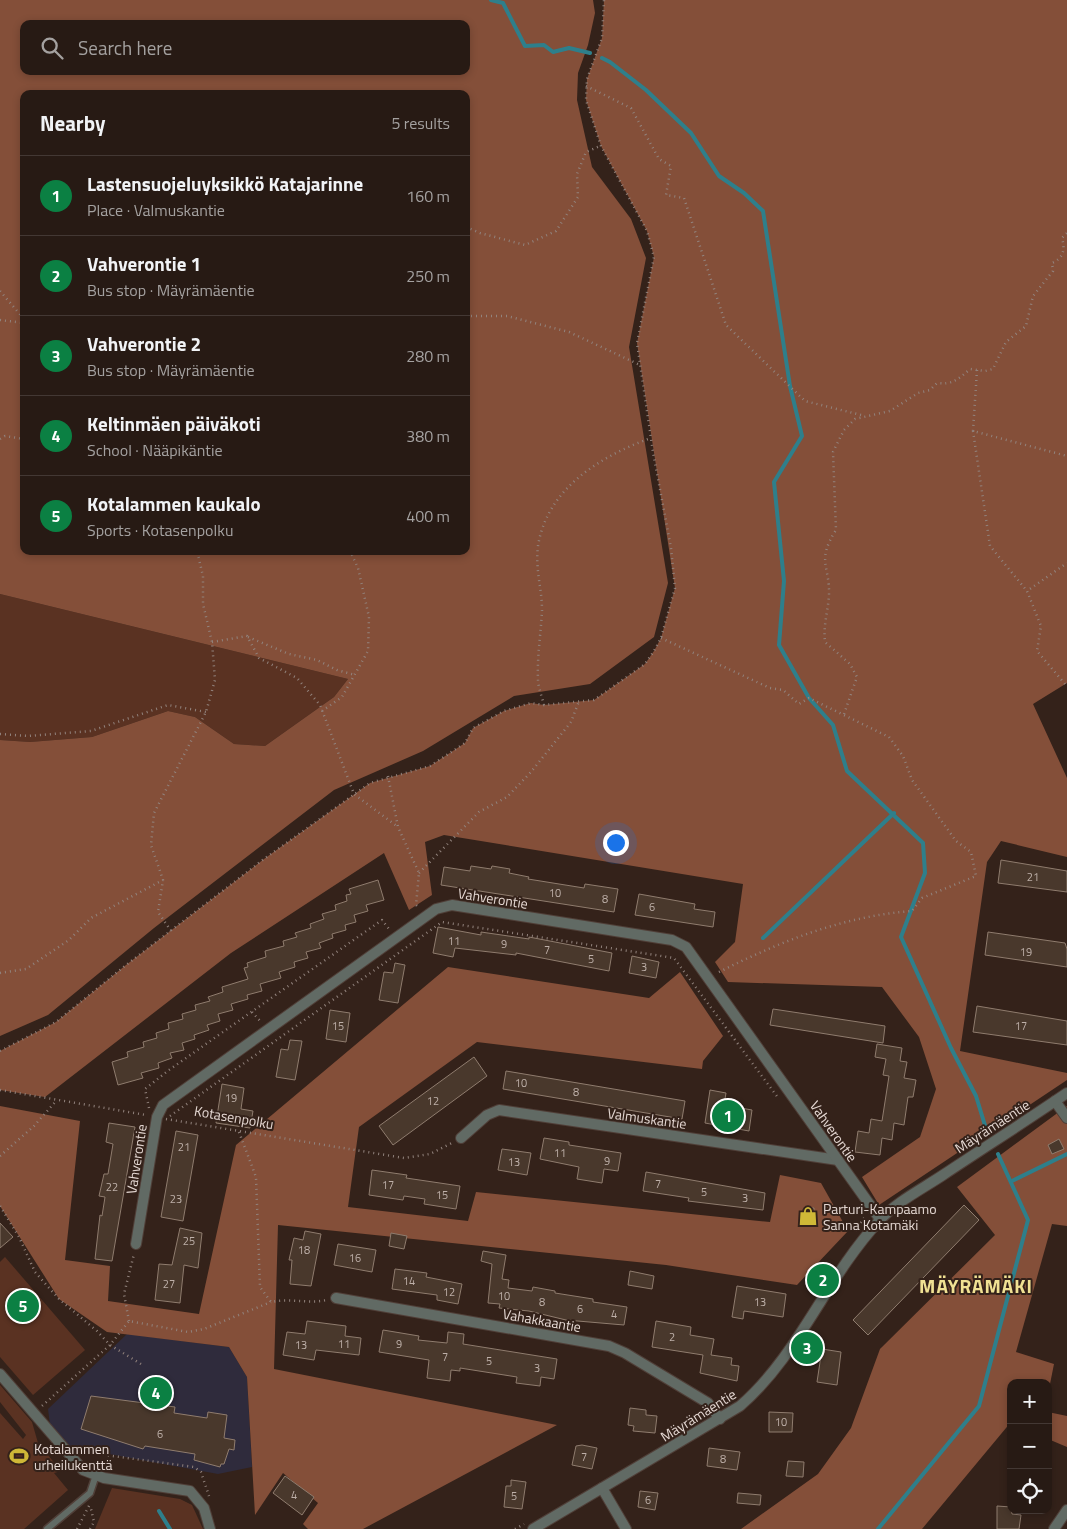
<!DOCTYPE html>
<meta charset="utf-8">
<style>
body{margin:0;font-family:"Titillium Web",sans-serif;background:#2f231d;color:#f1f3f6}
.controls{position:absolute;right:15px;bottom:15px;display:grid;overflow:hidden;border-radius:10px;box-shadow:0 2px 8px #0003}
.controls button{width:45px;height:45px;display:grid;place-items:center;padding:0;border:0;border-bottom:1px solid #433834;background:#271a14;color:#f1f3f6;font:25px sans-serif}
.you{position:absolute;left:615px;top:842px;width:18px;height:18px;margin:-12px;border:4px solid #fff;border-radius:50%;background:#1a73e8;box-shadow:0 0 0 8px #1a73e833}
.badge{display:grid;place-items:center;width:32px;height:32px;border-radius:50%;background:#0b8043;color:#fff;font-size:16px;font-weight:700}
.pin{position:absolute;translate:-50% -50%;border:2px solid #fff;box-shadow:0 1px 5px #0006}
.list{margin:0;padding:0;list-style:none}
h2{display:flex;justify-content:space-between;align-items:center;height:65px;margin:0;padding:0 20px;font-size:21px}
h2 small{font-size:16px;font-weight:400;color:#a4a1a0}
.list li{display:grid;grid-template-columns:32px 1fr auto;gap:15px;align-items:center;box-sizing:border-box;height:80px;padding:0 20px;border-top:1px solid #433834}
.list b{display:block;font-size:19px;white-space:nowrap}
.list p{margin:0;font-size:16px;white-space:nowrap;color:#a4a1a0}
.list em{font-size:16px;font-style:normal;color:#a4a1a0}
.icon{flex:none;width:28px;height:28px;fill:none;stroke:currentColor;stroke-width:2;stroke-linecap:round;stroke-linejoin:round}
.map{position:relative;flex:none;width:1067px;height:1529px;overflow:hidden}
.search{position:absolute;background:#271a14;box-shadow:0 2px 8px #0003;left:20px;top:20px;width:450px;height:55px;display:flex;align-items:center;gap:12px;box-sizing:border-box;padding:0 18px;border-radius:10px;color:#a4a1a0;font-size:19px}
.panel{position:absolute;background:#271a14;box-shadow:0 2px 8px #0003;left:20px;top:90px;width:450px;height:465px;border-radius:10px}
.map>svg:first-child{display:block}
.education{fill:#2f2b3c}
.green{fill:#5a3222}
.forest{fill:#844f39;fill-rule:evenodd}
.lines{fill:none;stroke-linecap:round;stroke-linejoin:round}
.stream{stroke:#2e7f8b;stroke-width:4}
.building{fill:#49382c;stroke:#8f7c6e}
.service-casing{stroke:#503f38;stroke-width:9}
.minor-casing{stroke:#503f38;stroke-width:12}
.tertiary-casing{stroke:#503f38;stroke-width:12}
.path{stroke:#92837d;stroke-width:2.5;stroke-dasharray:1 4;stroke-linecap:butt}
.service{stroke:#616a64;stroke-width:6}
.minor{stroke:#616a64;stroke-width:10}
.tertiary{stroke:#616a64;stroke-width:10}
.labels{text-anchor:middle;dominant-baseline:central;stroke-width:4;stroke-linejoin:round;paint-order:stroke}
.number-label{font-size:11px;fill:#beb0a9}
.street-label{font-size:14px;fill:#e5d8d3;stroke:#34221a}
.poi-label{font-size:14px;fill:#e5d8d3;stroke:#34221a;text-anchor:start}
.district-label{font-size:19px;font-weight:bold;letter-spacing:1px;fill:#f0e193;stroke:#34221a}
</style>
<div class="map">
<svg width="1067" height="1529" viewBox="0 0 1067 1529">
<rect width="100%" height="100%" fill="#34221a"/>
<!-- education -->
<path class="education" d="M127 1334 229 1347 247 1377 252 1467 218 1474 71 1447 50 1425 48 1409Z"/>
<!-- green -->
<g class="green">
<path d="M0 594 348 679 334 697 265 746 234 744 195 717 168 711 92 737 30 742 0 740Z"/>
<path d="M5 1257 85 1350 33 1395 0 1357V1262Z"/>
<path d="M0 1385 32 1422 38 1443 61 1471 54 1473 68 1490 24 1529H0V1413L23 1439 26 1435 0 1402Z"/>
<path d="M112 1488 180 1499 192 1505 203 1529H95Z"/>
</g>
<!-- forest -->
<g class="forest">
<path d="M0 0H593L595 13 588 45 578 73 577 100 592 167 631 219 646 258 629 347 668 583 654 637 590 684 514 696 423 751 334 790 154 928 48 1015 0 1036V740L30 742 92 737 168 711 195 717 234 744 265 746 334 697 348 679 0 594ZM24 24H466V71H24ZM24 94H466V551H24Z"/>
<path d="M604 0H1067V683L1033 704 1067 778V857L1001 841 987 862 960 1051 1067 1073V1080L879 1205 862 1177 920 1137 936 1089 919 1037 882 987 728 982 715 962 735 942 743 884 444 835 425 842 432 895 409 910 384 853 231 953 45 1097 0 1090V1051L56 1022 126 965 264 859 370 783 430 766 465 743 473 728 504 711 531 703 544 705 594 700 645 664 654 651 661 638 675 588 637 343 654 257 647 231 601 146 586 100 587 79 602 38Z"/>
<path d="M448 967 649 998 680 972 723 1036 703 1061 702 1069 477 1042 359 1127 348 1207 468 1221 476 1192 770 1222 780 1175 821 1183 848 1231 797 1285 666 1265 278 1225 274 1369 557 1425 363 1529H308L303 1524 318 1503 283 1473 255 1515 247 1377 229 1347 107 1332 59 1299 0 1206V1106L80 1121 65 1260 110 1266 108 1301 199 1314 236 1145Z"/>
<path d="M1067 1106V1226L1052 1224 1016 1352 1054 1364 1048 1394V1383H1011V1422L922 1529H741L818 1474 851 1428 880 1349 995 1235 957 1187Z"/>
<path d="M1048 1412 1067 1416V1447L1048 1439Z"/>
</g>
<g class="lines">
<!-- stream -->
<g class="stream">
<path d="M491 0 503 3 525 46 544 45 553 52 569 48 590 53"/>
<path d="M602 58 610 62 646 90 691 133 719 176 744 193 763 211 790 386 802 436 774 482 784 581 779 645 809 698 833 725 847 771 923 843 925 873 901 937 951 1048 976 1096 987 1132"/>
<path d="M763 938 894 813"/>
<path d="M1012 1181 1067 1154"/>
<path d="M159 1511 170 1529"/>
<path d="M878 1529 979 1406 1028 1220 998 1154"/>
</g>
</g>
<!-- building -->
<g class="building">
<path d="M1001 860 1067 871V892L998 883Z"/>
<path d="M471 866 491 869 492 866 510 869 509 873 529 877 528 879 584 888 585 884 618 889 614 912 441 885 444 867 470 871Z"/>
<path d="M378 880 384 900 366 905 368 911 354 915 356 922 345 925 346 930 332 934 333 938 319 943 321 948 306 952 308 958 294 962 295 967 279 972 281 978 260 984 262 991 247 995 248 999 231 1004 233 1010 218 1014 220 1021 207 1025 209 1030 194 1035 195 1039 182 1043 184 1050 170 1053 172 1058 158 1063 159 1068 141 1073 143 1078 118 1085 112 1062 128 1057 127 1052 144 1047 143 1042 157 1038 156 1033 169 1029 168 1023 183 1019 182 1014 196 1010 195 1005 210 1001 208 997 223 992 222 987 248 979 244 968 248 967 247 963 266 957 265 951 284 946 283 941 297 937 295 933 311 928 310 924 324 919 322 914 336 910 335 905 347 901 346 895 351 894 349 889Z"/>
<path d="M639 894 695 904 694 909 715 912 713 927 635 915Z"/>
<path d="M438 927 481 935V932L529 939V937L612 953 609 971 516 953V955L455 948 453 957 433 953Z"/>
<path d="M988 932 1065 943 1067 949V967L985 955Z"/>
<path d="M632 956 659 962 656 978 629 973Z"/>
<path d="M395 963 405 965 398 1003 379 1000 384 972 393 973Z"/>
<path d="M977 1006 1067 1021V1045L973 1032Z"/>
<path d="M773 1009 885 1026 883 1043 770 1025Z"/>
<path d="M330 1010 350 1013 346 1042 326 1039Z"/>
<path d="M290 1040 302 1041 295 1080 276 1077 281 1049 288 1050Z"/>
<path d="M877 1044 902 1048 900 1061 907 1062 904 1078 916 1080 913 1097H908L904 1125 894 1123 892 1140 882 1138 880 1155 855 1152 858 1131 869 1133 871 1119 882 1121 889 1076 883 1075 886 1059 875 1057Z"/>
<path d="M474 1057 487 1076 393 1145 379 1126Z"/>
<path d="M506 1071 685 1101 682 1119 503 1089Z"/>
<path d="M222 1084 244 1088 241 1109 253 1111 250 1128 216 1123Z"/>
<path d="M710 1090 726 1093 724 1105 752 1110 749 1131 705 1123Z"/>
<path d="M109 1123 135 1127 112 1261 95 1259 100 1215 102 1216 105 1197 99 1196 104 1174H108L113 1144 106 1142Z"/>
<path d="M176 1131 198 1135 183 1221 161 1217Z"/>
<path d="M544 1138 569 1142V1145L621 1153 618 1171 604 1169 602 1183 577 1179 579 1167 540 1159Z"/>
<path d="M1059 1139 1064 1149 1052 1154 1048 1145Z"/>
<path d="M502 1149 531 1153 527 1175 498 1170Z"/>
<path d="M372 1170 407 1175 406 1178 460 1186 456 1209 424 1204 425 1199 404 1196 403 1200 369 1195Z"/>
<path d="M646 1172 765 1193 763 1210 688 1201 689 1198 643 1191Z"/>
<path d="M964 1205 979 1220 868 1335 853 1320Z"/>
<path d="M804 1208H814L813 1224 803 1223Z"/>
<path d="M0 1223 13 1237 0 1248Z"/>
<path d="M180 1228 202 1233 198 1268 184 1265 180 1303 155 1300 159 1264 172 1265Z"/>
<path d="M305 1231 321 1234 311 1286 290 1284 292 1260H289L294 1238 303 1240Z"/>
<path d="M391 1233 407 1236 404 1249 389 1246Z"/>
<path d="M338 1244 376 1250 372 1272 334 1265Z"/>
<path d="M483 1251 506 1255 502 1279 509 1280 508 1288 532 1291 533 1287 555 1291V1293L593 1299V1302L627 1307 624 1325 566 1320 529 1311 499 1308 500 1304 488 1303 492 1264 481 1261Z"/>
<path d="M395 1269 427 1273 426 1277 462 1284 458 1304 437 1300V1295L392 1289Z"/>
<path d="M630 1271 654 1276 652 1289 628 1285Z"/>
<path d="M737 1286 786 1294 783 1317 744 1311 743 1319 732 1317Z"/>
<path d="M307 1321 346 1326 345 1336 361 1338 359 1355 316 1350 314 1360 283 1355 287 1332 305 1334Z"/>
<path d="M656 1321 691 1327 690 1335 714 1339 711 1355 732 1358 731 1365 739 1366 737 1381 700 1373 703 1355 652 1347Z"/>
<path d="M383 1330 419 1336 418 1340 447 1343 448 1332 464 1334 463 1344 557 1359 554 1379 541 1377 540 1386 516 1383 517 1377 460 1368V1371L451 1370 450 1381 427 1378 429 1360 379 1352Z"/>
<path d="M822 1349 841 1352 837 1385 817 1382Z"/>
<path d="M91 1396 175 1407 174 1413 207 1418 208 1412 227 1415 224 1438 235 1440 234 1450 229 1449 224 1464H221L220 1467 194 1460 195 1454 145 1446 143 1449 81 1429Z"/>
<path d="M630 1408 646 1410V1415L657 1416 655 1433 633 1431 634 1426 628 1425Z"/>
<path d="M769 1412 793 1413 792 1432H769Z"/>
<path d="M582 1445 597 1448 592 1469 572 1465 576 1446Z"/>
<path d="M709 1448 740 1452 737 1470 707 1466Z"/>
<path d="M788 1461 804 1462 803 1477 786 1476Z"/>
<path d="M285 1476 314 1497 302 1515 273 1493Z"/>
<path d="M511 1480 526 1482 522 1509 504 1507 506 1486H511Z"/>
<path d="M640 1491 658 1493 655 1510 638 1507Z"/>
<path d="M738 1493 761 1495 760 1505 737 1503Z"/>
<path d="M997 1506 1011 1507 1012 1514 1021 1515 1019 1529H997Z"/>
</g>
<g class="lines">
<!-- service casing -->
<g class="service-casing">
<path id="service" d="M47 1529 90 1493 96 1475"/>
</g>
<!-- minor casing -->
<g class="minor-casing">
<g id="minor">
<path d="M1055 1101 1067 1118"/>
<path d="M461 1138 487 1115 499 1110 838 1160"/>
<path d="M136 1244 157 1117 163 1105 436 909 452 905 672 940 686 947 880 1219"/>
<path d="M336 1298 609 1346 625 1353 708 1403 720 1419"/>
<path d="M0 1374 83 1470 104 1478 190 1491 204 1508 210 1529"/>
<path d="M602 1488 626 1529"/>
<path d="M1054 1529 1067 1510"/>
</g>
</g>
<!-- tertiary casing -->
<g class="tertiary-casing">
<path id="tertiary" d="M533 1529 740 1406C799 1355 826 1278 879 1221 896 1202 922 1189 943 1175 985 1147 1026 1121 1067 1093"/>
</g>
<!-- path -->
<g class="path">
<path d="M586 86 631 108 659 159 671 166 666 195 684 198 726 325 805 401 865 416"/>
<path d="M466 227 480 233 525 245 556 231 578 197 577 174 586 152 600 146"/>
<path d="M0 291 24 319"/>
<path d="M466 316H507L569 332 640 365"/>
<path d="M0 320 24 323"/>
<path d="M977 370 973 431 1067 456"/>
<path d="M973 431 990 546 1027 591"/>
<path d="M0 439 5 436 24 439"/>
<path d="M248 637 289 654 317 660 337 670 355 675"/>
<path d="M661 638 770 688 783 690 799 704 809 698 889 737 903 756 912 780 956 841 971 852 976 876 922 898 912 911C843 916 779 942 717 973"/>
<path d="M212 642 247 636 259 658 297 678 320 705 354 794 398 827"/>
<path d="M1065 684 1037 651 1041 626 1027 591 1067 563"/>
<path d="M544 705C542 697 538 687 538 679 537 656 541 633 542 610 542 588 535 570 538 546 547 488 601 456 651 438"/>
<path d="M322 711 342 697 368 651 369 617 358 568 350 551"/>
<path d="M844 714 857 677 850 664 825 642C823 625 828 612 829 595 830 566 816 561 836 530L833 452 844 430 855 419 890 411 918 393 930 390 937 383C952 385 959 379 970 369L985 371 993 369 1006 342 1026 326 1033 296 1053 271 1052 263C1064 258 1065 249 1062 238L1067 233"/>
<path d="M0 734 28 736 91 731 168 705 206 712"/>
<path d="M388 776 398 827 419 873 416 905 419 908"/>
<path d="M419 873 479 812 507 797 531 772 571 722 579 701"/>
<path d="M171 931 158 912 163 880 151 845 154 813 206 712 215 680 212 642 203 604V576L197 551"/>
<path d="M0 973 26 969 69 940 91 918 163 880"/>
<path d="M252 1012 261 1022"/>
<path d="M0 1051 56 1022 126 965 264 859 370 783 430 766 465 743 473 728 504 711 531 703 544 705 594 700 645 664 654 651 661 638 675 588 671 548 653 452 637 343 654 257 647 231 601 146 586 100 587 79 602 38 604 0"/>
<path d="M0 1090 146 1115"/>
<path d="M149 1108 145 1089 169 1070 382 920 389 929"/>
<path d="M170 1116 442 922 674 958 779 1099"/>
<path d="M166 1119 404 1158 430 1154 452 1143"/>
<path d="M239 1132 256 1177 260 1287 271 1302C290 1298 308 1304 327 1300"/>
<path d="M0 1156 34 1126 57 1100"/>
<path d="M0 1206 19 1237 35 1272 59 1299 97 1331 110 1345 42 1406"/>
<path d="M855 1231 865 1217"/>
<path d="M129 1321 124 1294 134 1254"/>
<path d="M141 1364 110 1345 129 1321 188 1332 204 1329 271 1302"/>
<path d="M98 1454 194 1467 201 1472 209 1496"/>
<path d="M77 1529 90 1504"/>
<path d="M90 1529 94 1522 91 1509"/>
<path d="M515 1529 524 1524"/>
</g>
<!-- service -->
<use href="#service" class="service"/>
<!-- minor -->
<use href="#minor" class="minor"/>
<!-- tertiary -->
<use href="#tertiary" class="tertiary"/>
</g>
<!-- icons -->
<defs>
<g id="shop-bare" transform="scale(1.5)"><path d="M-5-2.5h2.3a2.7 3.5 0 0 1 5.4 0H5L5.5 6h-11ZM-1.5-2.5h3a1.5 2.3 0 0 0-3 0Z" fill="#cfb837" stroke="#34221a" stroke-width="2.5" paint-order="stroke"/></g>
<g id="stadium-bare" transform="scale(1.5)"><path d="M0-5a6.5 5 0 1 0 0 10a6.5 5 0 1 0 0-10ZM-3.5-1.8h7v3.6h-7Z" fill="#cfb837" stroke="#34221a" stroke-width="2.5" paint-order="stroke"/></g>
</defs>
<g fill-rule="evenodd">
<use href="#shop-bare" x="808" y="1216"/>
<use href="#stadium-bare" x="19" y="1456"/>
</g>
<g class="labels">
<!-- number labels -->
<g class="number-label">
<text x="1033" y="877">21</text>
<text x="555" y="893">10</text>
<text x="605" y="899">8</text>
<text x="652" y="907">6</text>
<text x="454" y="941">11</text>
<text x="504" y="944">9</text>
<text x="547" y="950">7</text>
<text x="1026" y="952">19</text>
<text x="591" y="959">5</text>
<text x="644" y="967">3</text>
<text x="338" y="1026">15</text>
<text x="1021" y="1026">17</text>
<text x="521" y="1083">10</text>
<text x="576" y="1092">8</text>
<text x="231" y="1098">19</text>
<text x="433" y="1101">12</text>
<text x="184" y="1147">21</text>
<text x="560" y="1153">11</text>
<text x="607" y="1161">9</text>
<text x="514" y="1162">13</text>
<text x="658" y="1184">7</text>
<text x="388" y="1185">17</text>
<text x="112" y="1187">22</text>
<text x="704" y="1192">5</text>
<text x="442" y="1195">15</text>
<text x="745" y="1198">3</text>
<text x="176" y="1199">23</text>
<text x="189" y="1241">25</text>
<text x="304" y="1250">18</text>
<text x="355" y="1258">16</text>
<text x="409" y="1281">14</text>
<text x="169" y="1284">27</text>
<text x="449" y="1292">12</text>
<text x="504" y="1296">10</text>
<text x="542" y="1302">8</text>
<text x="760" y="1302">13</text>
<text x="580" y="1309">6</text>
<text x="614" y="1314">4</text>
<text x="672" y="1337">2</text>
<text x="344" y="1344">11</text>
<text x="399" y="1344">9</text>
<text x="301" y="1345">13</text>
<text x="445" y="1357">7</text>
<text x="489" y="1361">5</text>
<text x="537" y="1368">3</text>
<text x="781" y="1422">10</text>
<text x="160" y="1434">6</text>
<text x="584" y="1457">7</text>
<text x="723" y="1459">8</text>
<text x="294" y="1495">4</text>
<text x="514" y="1496">5</text>
<text x="648" y="1500">6</text>
</g>
<!-- street labels -->
<g class="street-label">
<text transform="translate(493 898) rotate(9)">Vahverontie</text>
<text transform="translate(234 1117) rotate(10)">Kotasenpolku</text>
<text transform="translate(647 1118) rotate(8)">Valmuskantie</text>
<text transform="translate(992 1126) rotate(-33)">Mäyrämäentie</text>
<text transform="translate(834 1131) rotate(55)">Vahverontie</text>
<text transform="translate(136 1159) rotate(-81)">Vahverontie</text>
<text transform="translate(542 1320) rotate(10)">Vahakkaantie</text>
<text transform="translate(698 1415) rotate(-32)">Mäyrämäentie</text>
</g>
<!-- poi labels -->
<g class="poi-label">
<text x="823" y="1208">Parturi-Kampaamo<tspan x="823" dy="16">Sanna Kotamäki</tspan></text>
<text x="34" y="1448">Kotalammen<tspan x="34" dy="16">urheilukenttä</tspan></text>
</g>
<!-- district labels -->
<g class="district-label">
<text x="976" y="1285">MÄYRÄMÄKI</text>
</g>
</g>
</svg>
<div class="controls">
<button>+</button>
<button>−</button>
<button><svg class="icon" aria-label="locate" viewBox="0 0 24 24"><circle cx="12" cy="12" r="6"/><path d="M12 2v4M12 18v4M2 12h4M18 12h4"/></svg></button>
</div>
<div class="you"></div>
<div class="pin badge" style="left:728px;top:1116px">1</div>
<div class="pin badge" style="left:823px;top:1280px">2</div>
<div class="pin badge" style="left:807px;top:1348px">3</div>
<div class="pin badge" style="left:156px;top:1393px">4</div>
<div class="pin badge" style="left:23px;top:1306px">5</div>
<div class="search"><svg class="icon" aria-label="search" viewBox="0 0 24 24"><circle cx="10" cy="10" r="6"/><path d="M15 15l6 6"/></svg>Search here</div>
<section class="panel">
<h2>Nearby<small>5 results</small></h2>
<ul class="list">
<li><span class="badge">1</span><div><b>Lastensuojeluyksikkö Katajarinne</b><p>Place · Valmuskantie</p></div><em>160 m</em></li>
<li><span class="badge">2</span><div><b>Vahverontie 1</b><p>Bus stop · Mäyrämäentie</p></div><em>250 m</em></li>
<li><span class="badge">3</span><div><b>Vahverontie 2</b><p>Bus stop · Mäyrämäentie</p></div><em>280 m</em></li>
<li><span class="badge">4</span><div><b>Keltinmäen päiväkoti</b><p>School · Nääpikäntie</p></div><em>380 m</em></li>
<li><span class="badge">5</span><div><b>Kotalammen kaukalo</b><p>Sports · Kotasenpolku</p></div><em>400 m</em></li>
</ul>
</section>
</div>
